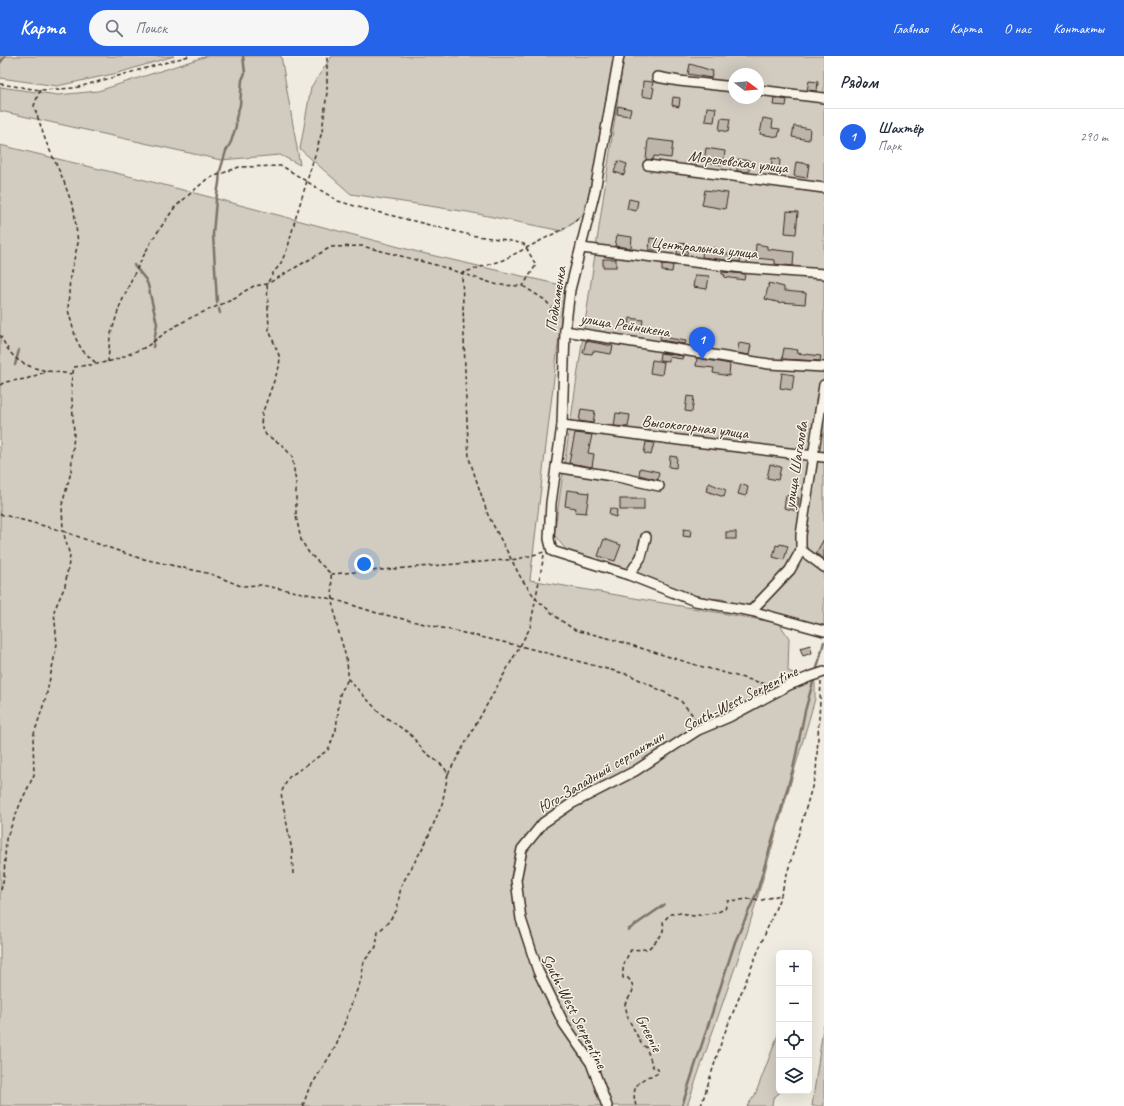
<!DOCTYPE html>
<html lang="ru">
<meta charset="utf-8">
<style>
body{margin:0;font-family:Caveat,sans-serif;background:#f6f6f7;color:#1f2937}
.controls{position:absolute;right:12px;bottom:12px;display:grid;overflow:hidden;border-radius:6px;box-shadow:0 4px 16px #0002}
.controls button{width:36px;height:36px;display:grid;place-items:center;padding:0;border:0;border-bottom:1px solid #e0e1e3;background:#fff;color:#1f2937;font:20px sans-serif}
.compass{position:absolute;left:728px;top:12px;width:36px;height:36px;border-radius:50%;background:#fff;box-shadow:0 4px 16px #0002;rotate:106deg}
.you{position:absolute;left:364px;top:508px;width:14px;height:14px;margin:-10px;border:3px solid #fff;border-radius:50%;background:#1a73e8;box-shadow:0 0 0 6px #1a73e833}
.badge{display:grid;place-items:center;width:26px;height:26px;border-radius:50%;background:#2563eb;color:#fff;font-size:13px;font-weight:700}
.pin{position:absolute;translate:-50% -33px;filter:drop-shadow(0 1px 2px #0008)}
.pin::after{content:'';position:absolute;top:21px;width:14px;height:12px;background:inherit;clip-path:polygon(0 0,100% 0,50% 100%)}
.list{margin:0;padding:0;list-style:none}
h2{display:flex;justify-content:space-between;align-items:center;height:52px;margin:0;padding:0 16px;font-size:17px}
h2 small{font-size:13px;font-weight:400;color:#747a83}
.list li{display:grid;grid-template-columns:26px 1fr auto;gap:12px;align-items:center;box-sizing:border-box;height:56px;padding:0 16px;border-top:1px solid #e0e1e3}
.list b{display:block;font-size:15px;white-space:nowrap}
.list p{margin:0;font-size:13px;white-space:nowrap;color:#747a83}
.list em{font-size:13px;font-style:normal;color:#747a83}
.icon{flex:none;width:22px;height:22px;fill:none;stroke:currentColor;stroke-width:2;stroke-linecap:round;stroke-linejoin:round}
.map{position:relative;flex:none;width:824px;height:1050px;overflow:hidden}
header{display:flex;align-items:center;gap:24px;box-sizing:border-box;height:56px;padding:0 20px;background:#2563eb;color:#fff}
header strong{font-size:19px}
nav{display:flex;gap:22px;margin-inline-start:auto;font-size:14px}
.search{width:280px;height:36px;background:#f6f6f7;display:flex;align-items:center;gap:10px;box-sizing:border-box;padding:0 14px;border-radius:22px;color:#747a83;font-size:15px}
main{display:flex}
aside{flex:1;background:#fff}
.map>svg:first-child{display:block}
.green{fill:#d1cbc0;stroke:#867a6f;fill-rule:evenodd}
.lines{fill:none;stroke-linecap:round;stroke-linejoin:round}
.stream{stroke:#7e7266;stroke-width:2.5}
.building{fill:#bdb5aa;stroke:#3b2a1e}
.minor-casing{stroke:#3b2a1e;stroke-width:12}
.path{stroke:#3b2a1e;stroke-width:1.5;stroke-dasharray:4 3;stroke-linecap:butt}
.minor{stroke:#f7f3e8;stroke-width:9}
.labels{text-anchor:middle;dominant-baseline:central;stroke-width:3;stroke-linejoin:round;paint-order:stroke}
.street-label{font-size:16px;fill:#3b2a1e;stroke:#f7f3e8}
</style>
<header>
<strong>Карта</strong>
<div class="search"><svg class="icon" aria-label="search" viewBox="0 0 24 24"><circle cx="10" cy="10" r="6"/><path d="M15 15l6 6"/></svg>Поиск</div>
<nav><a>Главная</a><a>Карта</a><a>О нас</a><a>Контакты</a></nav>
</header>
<main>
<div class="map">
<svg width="824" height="1050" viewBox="0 0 824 1050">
<rect width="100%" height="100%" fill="#efebe0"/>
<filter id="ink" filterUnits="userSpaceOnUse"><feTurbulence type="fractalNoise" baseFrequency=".025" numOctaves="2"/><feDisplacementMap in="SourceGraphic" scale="8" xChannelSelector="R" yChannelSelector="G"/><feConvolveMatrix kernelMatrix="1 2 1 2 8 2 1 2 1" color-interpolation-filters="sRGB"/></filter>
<g filter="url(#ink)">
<!-- green -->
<g class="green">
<path d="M0 0H174L118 17 57 30 0 22Z"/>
<path d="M207 0H281L300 109 280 99 221 104 0 55V31L58 39 98 35Z"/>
<path d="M332 0H619L591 153 562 175 468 156 351 138 300 93 311 31Z"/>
<path d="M624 0H824V572L804 567 777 557 746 553 722 543 700 542 568 496 554 479ZM734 18H758V42H734Z"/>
<path d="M0 89 145 124 422 197 565 230 530 524 779 567 789 582 788 615 815 626V643L748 874 687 1050H0Z"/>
<path d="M824 969V1050H812L823 972Z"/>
<path d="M779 976V1035H782L773 1042 772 1050H747L755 1039Z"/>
</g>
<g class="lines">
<!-- stream -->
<g class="stream">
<path d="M0 7 5 0"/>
<path d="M134 209 146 224 148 229 157 268 153 291"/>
<path d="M217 246 213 178 216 144 219 127 220 115 226 95 231 86 236 70V62L240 49 242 24 245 17 243 0"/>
<path d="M219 253 220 257"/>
<path d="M15 309 19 294"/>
<path d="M817 612 824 586"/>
<path d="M628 874 664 849"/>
<path d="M682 1050 735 886 757 836 793 713 805 655 813 626"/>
</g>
</g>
<!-- building -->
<g class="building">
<path d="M690 8 713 15 711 22 688 18Z"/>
<path d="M643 25 653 26 652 31 654 32 652 42 642 40Z"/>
<path d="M809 25 818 26 817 35 807 34Z"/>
<path d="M673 41 680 42 679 51 672 49Z"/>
<path d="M774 42 787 44 786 50 773 49Z"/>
<path d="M618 50 631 53 629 60 617 58Z"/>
<path d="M707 51 716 52 714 66 705 65Z"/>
<path d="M721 62 730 63 728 76 719 74Z"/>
<path d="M763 62 773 64 772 72 780 73 778 81 760 78Z"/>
<path d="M794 70 810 73 809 84 792 81Z"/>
<path d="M648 83 673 86 671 102 654 100 653 104H646Z"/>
<path d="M706 92 725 95 723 109 704 106Z"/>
<path d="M772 102 780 103 779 114 771 113Z"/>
<path d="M738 103 750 105 749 116 737 115Z"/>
<path d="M618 105 627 108 624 119 614 116Z"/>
<path d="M796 106 809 108 807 122 794 120Z"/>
<path d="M705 134 728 137 725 153 702 149Z"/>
<path d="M629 143 638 145 636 155 627 153Z"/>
<path d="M787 155 798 156 796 178 785 177Z"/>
<path d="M617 179 632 181 631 192 615 190Z"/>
<path d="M650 182 658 183 656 194H649Z"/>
<path d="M678 187 688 188 687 199 677 198Z"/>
<path d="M756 188 767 190V193L794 196 793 210 775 208V204L755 202Z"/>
<path d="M703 191 715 192V196L741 200 740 206 702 201Z"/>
<rect x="603" y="203" width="13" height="8"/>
<path d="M662 208 673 209 672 216 662 215Z"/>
<path d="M722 216 745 218 744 224 724 221 725 219 722 218Z"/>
<path d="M695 219 709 220 707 233 693 231Z"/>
<path d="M769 227 784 231V235L806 237 805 248 781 246V247L765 243Z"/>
<path d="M630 262 643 264 641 276 628 274Z"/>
<path d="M661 275 669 276 668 282 686 285 685 288 660 284Z"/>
<path d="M586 285 613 290 611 298 593 295 592 298 583 297Z"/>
<path d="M739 287 751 289 749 299 737 297Z"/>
<path d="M784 292 798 294 797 297 821 300 820 305 782 303Z"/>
<path d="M660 297 683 300 682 303 669 301V305L659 304Z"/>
<path d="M697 302 730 308 729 320 713 317 714 312 696 310Z"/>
<path d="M652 304 664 306 662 319 650 317Z"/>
<path d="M782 317 794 319 792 334 780 332Z"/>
<path d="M687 340 694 341 692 356 685 355Z"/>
<path d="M581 353 595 355 593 367 579 365Z"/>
<path d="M616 357 630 359 628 371 614 370Z"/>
<path d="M575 377 592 379 588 397 594 398 592 411 569 407Z"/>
<path d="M646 386 654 387 651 399 644 397Z"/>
<path d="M670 400 677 401 676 412 669 411Z"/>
<path d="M770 408 781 411 778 424 767 422Z"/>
<path d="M640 412 659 416 658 424 639 419Z"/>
<path d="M709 427 726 434 724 441 706 435Z"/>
<path d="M741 428 748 431 746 440 738 438Z"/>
<path d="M567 434 589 437 586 457 575 456 576 452 565 450Z"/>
<path d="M786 439 799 442 797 455 784 452Z"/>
<rect x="620" y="443" width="24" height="11"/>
<path d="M610 452 617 454 616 461 609 459Z"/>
<path d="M684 473 691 474 690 481 683 480Z"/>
<rect x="726" y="476" width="10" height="7"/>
<path d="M604 483 621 489 615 505 598 500Z"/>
<path d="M824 483V504L816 497Z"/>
<path d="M780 488 788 490 784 504 773 501 776 489 779 490Z"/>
<path d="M810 589 812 597 803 600 800 592Z"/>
</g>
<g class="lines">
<!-- minor casing -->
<g class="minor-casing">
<g id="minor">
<path d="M619 0 595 135 570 234 565 275 562 369 551 447 549 483 552 495 629 519 695 545 751 555 824 575"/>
<path d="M657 21 679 25 734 31"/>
<path d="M758 34 824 42"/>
<path d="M648 109 824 132"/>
<path d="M581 192 742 212 824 218"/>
<path d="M565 275 769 308 824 311"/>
<path d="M562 369 687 385 824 401"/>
<path d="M556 411 618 421 659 430"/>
<path d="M801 494V479L824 329"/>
<path d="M801 494 824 511"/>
<path d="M629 519 641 501 646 481"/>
<path d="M751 555 790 514 801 494"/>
<path d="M607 1050 591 1007 564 968 538 915 521 863 516 824 522 793 543 767 571 748 635 715 698 674 729 661 789 629 809 621 824 616"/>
</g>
</g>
<!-- path -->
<g class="path">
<path d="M0 28 40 34 75 32 189 0"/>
<path d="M40 34 34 50 46 86 63 123 74 154 78 187 70 220 68 254 76 283 82 294 97 308"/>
<path d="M578 163 567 171 503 204 462 217 466 346 469 402 488 459 521 522 536 543 559 563 575 574 608 582 696 609 769 629"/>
<path d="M523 230 545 244 558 259"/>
<path d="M0 279C5 289 12 302 23 307 37 315 56 316 72 318"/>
<path d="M0 329 5 326 26 323 48 315"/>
<path d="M0 458 63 475 62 449 71 416 74 377 71 327 74 311 97 308 115 304 146 291 172 272 192 261 236 242 243 236 254 230 267 228 331 191 362 190 436 209 498 229 523 230 536 209 524 188 506 184 470 179 365 153 338 145 282 110 239 111 207 123 175 151 152 184 133 220 119 252 110 281 108 306"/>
<path d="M63 475 95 487 139 502 211 518 241 530 261 529 333 543 377 557 520 590 630 619 680 644 696 663 697 666"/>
<path d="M331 518 518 503 544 496"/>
<path d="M448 718 530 572 544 499"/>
<path d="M293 818 292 795 281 737 289 721 328 694 336 674 340 638 348 623"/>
<path d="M1 834 4 821 6 783 21 746 34 719 33 681 46 641 57 588 54 555 65 530 70 500 63 475"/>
<path d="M303 1050 308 1035 336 990 353 944 361 924 364 905 376 891 378 876 386 869 397 854 401 830 426 786 442 748 448 718 444 711 424 695 410 678 381 658 348 623C349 603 340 584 336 565 333 549 332 533 331 518L309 497 301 484 296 460V427L292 400 281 388 266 379 261 369 262 358 279 311 280 302 269 274 267 228 273 217 280 209 288 191 295 164 322 76 327 36V0"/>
<path d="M636 1050C632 1036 634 1028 647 1021 652 1019 655 1020 659 1016L657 1011H653L646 991 642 989 628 962 625 948C631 937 638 934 628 922H623C622 911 625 904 631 894L648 893C656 885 666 878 663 866L670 858 682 857 693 860 718 856 725 853 728 845 750 843 762 844 780 839"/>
<path d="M701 1050 723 981 781 839 816 717 821 626"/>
</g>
<!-- minor -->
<use href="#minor" class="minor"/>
</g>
</g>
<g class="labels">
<!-- street labels -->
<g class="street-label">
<text transform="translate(738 106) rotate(7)">Морелевская улица</text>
<text transform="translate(704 192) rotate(6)">Центральная улица</text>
<text transform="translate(556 243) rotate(-81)">Подкаменка</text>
<text transform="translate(625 269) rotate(9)">улица Рейникена</text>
<text transform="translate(695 371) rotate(7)">Высокогорная улица</text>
<text transform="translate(796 409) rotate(-81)">улица Шагалова</text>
<text transform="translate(740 643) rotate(-27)">South-West Serpentine</text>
<text transform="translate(601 716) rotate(-31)">Юго-Западный серпантин</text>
<text transform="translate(574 955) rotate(63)">South-West Serpentine</text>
<text transform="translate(649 977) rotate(63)">Greenie</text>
</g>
</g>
</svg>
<div class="controls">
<button>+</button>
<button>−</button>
<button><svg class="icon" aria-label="locate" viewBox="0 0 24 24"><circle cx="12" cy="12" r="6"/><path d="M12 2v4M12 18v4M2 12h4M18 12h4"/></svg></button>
<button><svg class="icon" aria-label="layers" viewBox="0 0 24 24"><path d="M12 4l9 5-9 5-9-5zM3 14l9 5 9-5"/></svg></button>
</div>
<svg class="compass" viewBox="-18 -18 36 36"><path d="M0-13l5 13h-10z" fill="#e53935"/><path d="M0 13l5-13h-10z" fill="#747a83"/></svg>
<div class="you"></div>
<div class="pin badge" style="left:702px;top:304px">1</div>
</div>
<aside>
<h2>Рядом<small></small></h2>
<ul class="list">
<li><span class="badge">1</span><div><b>Шахтёр</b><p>Парк</p></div><em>290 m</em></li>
</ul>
</aside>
</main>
